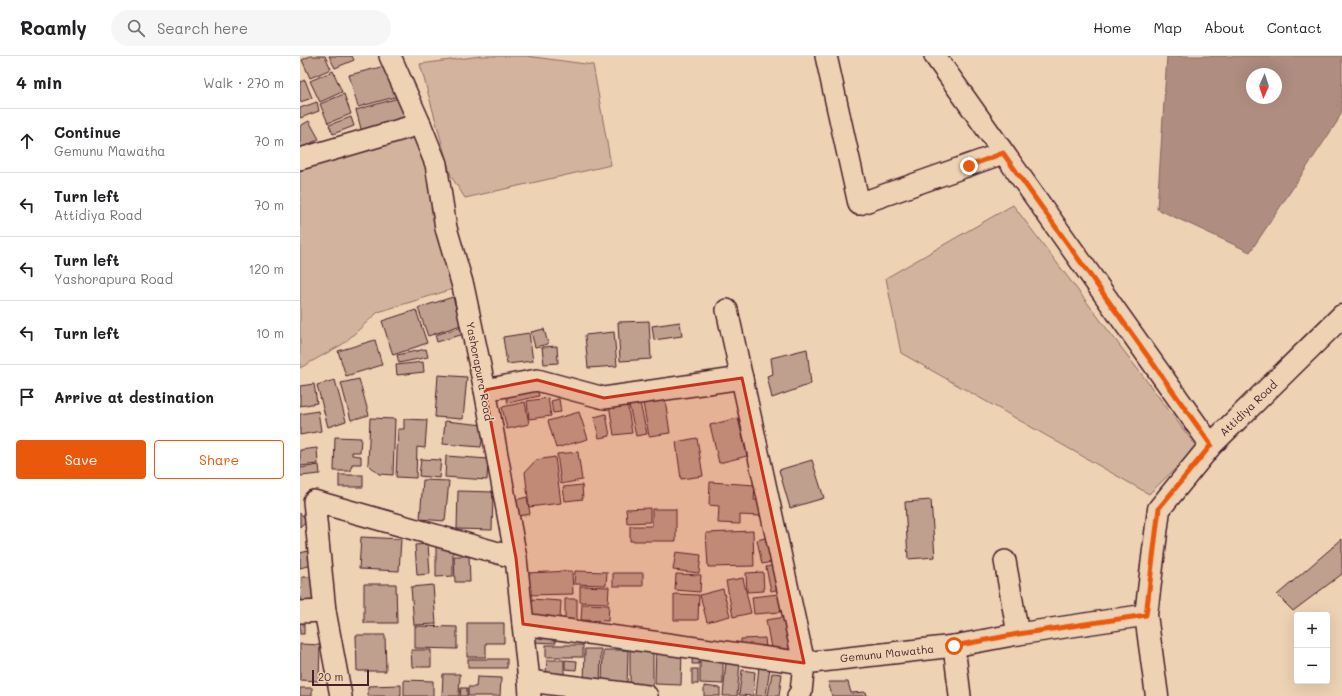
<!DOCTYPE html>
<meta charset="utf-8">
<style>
body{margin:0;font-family:Mali,sans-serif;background:#f6f6f6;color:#202124}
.controls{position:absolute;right:12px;bottom:12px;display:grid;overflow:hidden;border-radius:4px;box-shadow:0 4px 16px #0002}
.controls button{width:36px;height:36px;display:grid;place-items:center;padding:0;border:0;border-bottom:1px solid #e0e0e0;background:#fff;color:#202124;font:20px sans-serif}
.compass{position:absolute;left:946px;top:12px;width:36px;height:36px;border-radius:50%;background:#fff;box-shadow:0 4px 16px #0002;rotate:183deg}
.scale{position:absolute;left:12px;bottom:10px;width:57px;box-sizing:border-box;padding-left:4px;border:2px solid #4a1f2b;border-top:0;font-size:11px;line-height:14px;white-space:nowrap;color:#4a1f2b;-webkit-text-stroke:3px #edd2b4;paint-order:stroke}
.stop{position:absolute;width:12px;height:12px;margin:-9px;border:3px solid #ea580c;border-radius:50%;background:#fff}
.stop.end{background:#ea580c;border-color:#fff;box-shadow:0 1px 4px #0008}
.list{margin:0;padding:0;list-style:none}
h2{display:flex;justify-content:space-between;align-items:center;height:52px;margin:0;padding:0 16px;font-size:17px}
h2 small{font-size:13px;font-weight:400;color:#757577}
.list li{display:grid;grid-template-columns:26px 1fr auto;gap:12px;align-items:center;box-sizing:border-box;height:64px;padding:0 16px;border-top:1px solid #e0e0e0}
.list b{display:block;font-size:15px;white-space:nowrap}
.list p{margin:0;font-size:13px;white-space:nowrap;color:#757577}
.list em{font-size:13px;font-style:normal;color:#757577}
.actions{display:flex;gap:8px;padding:12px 16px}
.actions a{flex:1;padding:9px 0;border:1px solid #ea580c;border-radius:4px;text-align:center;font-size:14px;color:#ea580c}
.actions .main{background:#ea580c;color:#fff}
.icon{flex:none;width:22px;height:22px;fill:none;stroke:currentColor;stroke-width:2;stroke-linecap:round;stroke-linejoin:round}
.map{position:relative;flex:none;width:1042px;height:640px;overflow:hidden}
header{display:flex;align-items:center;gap:24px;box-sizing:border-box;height:56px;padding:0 20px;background:#fff;border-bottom:1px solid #e0e0e0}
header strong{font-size:19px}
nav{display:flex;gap:22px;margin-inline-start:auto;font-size:14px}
.search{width:280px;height:36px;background:#f6f6f6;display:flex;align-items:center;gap:10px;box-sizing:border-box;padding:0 14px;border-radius:22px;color:#757577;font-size:15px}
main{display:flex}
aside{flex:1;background:#fff}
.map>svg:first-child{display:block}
.green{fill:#d2b49e;stroke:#8e6a64}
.water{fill:#af8d80;stroke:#87615e;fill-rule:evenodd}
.building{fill:#bfa08e;stroke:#4a1f2b}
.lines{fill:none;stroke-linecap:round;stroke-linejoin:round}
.street-casing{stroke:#4a1f2b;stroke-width:24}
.primary-casing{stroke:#4a1f2b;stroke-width:25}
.street{stroke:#edd2b4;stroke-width:21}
.primary{stroke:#edd2b4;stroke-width:22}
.route{stroke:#ea580c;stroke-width:5}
.marked{fill:#c8321e;fill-opacity:0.2;stroke:#c8321e;stroke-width:3;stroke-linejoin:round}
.labels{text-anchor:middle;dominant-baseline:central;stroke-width:3;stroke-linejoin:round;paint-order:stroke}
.street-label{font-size:11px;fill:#4a1f2b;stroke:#edd2b4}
</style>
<header>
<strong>Roamly</strong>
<div class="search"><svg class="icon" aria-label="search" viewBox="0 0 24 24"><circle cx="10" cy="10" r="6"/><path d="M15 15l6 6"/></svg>Search here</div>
<nav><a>Home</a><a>Map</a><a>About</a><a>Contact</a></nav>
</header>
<main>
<aside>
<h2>4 min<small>Walk · 270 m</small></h2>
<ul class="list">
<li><svg class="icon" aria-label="ahead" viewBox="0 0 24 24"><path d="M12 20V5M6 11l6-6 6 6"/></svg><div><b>Continue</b><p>Gemunu Mawatha</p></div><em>70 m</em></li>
<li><svg class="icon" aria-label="left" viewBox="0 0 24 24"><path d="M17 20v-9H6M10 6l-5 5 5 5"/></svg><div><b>Turn left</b><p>Attidiya Road</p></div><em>70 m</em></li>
<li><svg class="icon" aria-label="left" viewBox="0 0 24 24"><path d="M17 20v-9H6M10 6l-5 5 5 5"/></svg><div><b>Turn left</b><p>Yashorapura Road</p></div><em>120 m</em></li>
<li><svg class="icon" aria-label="left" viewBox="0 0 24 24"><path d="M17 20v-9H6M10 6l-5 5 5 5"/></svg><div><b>Turn left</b></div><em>10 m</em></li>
<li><svg class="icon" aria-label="arrive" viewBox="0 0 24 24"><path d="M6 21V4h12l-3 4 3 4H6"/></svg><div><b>Arrive at destination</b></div></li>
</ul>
<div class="actions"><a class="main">Save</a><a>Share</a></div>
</aside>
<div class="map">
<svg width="1042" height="640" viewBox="0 0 1042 640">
<rect width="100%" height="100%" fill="#edd2b4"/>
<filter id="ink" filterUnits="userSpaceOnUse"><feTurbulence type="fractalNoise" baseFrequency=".025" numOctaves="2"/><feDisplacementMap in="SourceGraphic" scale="8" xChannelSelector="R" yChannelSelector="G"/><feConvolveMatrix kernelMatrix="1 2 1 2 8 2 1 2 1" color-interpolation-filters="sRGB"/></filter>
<g filter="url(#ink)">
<!-- green -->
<g class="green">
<path d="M181 0H226L293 9 311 109 165 142 151 120 120 8Z"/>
<path d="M120 68 163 230 78 256 43 288 0 312V103Z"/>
<path d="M713 149 899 394 886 402 849 438 601 297 586 222Z"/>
</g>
<!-- water -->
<path class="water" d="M867 0H1042V54L1037 66 950 196 857 153ZM952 18H976V42H952Z"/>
<!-- building -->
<g class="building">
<path d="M10 0H25L31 13 10 22 2 4Z"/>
<path d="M29 0H52L54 4 35 12Z"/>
<path d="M93 8 102 39 58 51 49 19Z"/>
<path d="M33 15 42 36 20 46 10 25Z"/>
<path d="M5 24 12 42 0 46V26Z"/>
<path d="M44 38 51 58 28 67 20 48Z"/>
<path d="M102 41 109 67 63 80 56 54Z"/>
<path d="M17 46 19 55 0 62V52Z"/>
<path d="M51 61 54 70 33 78 29 69Z"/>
<path d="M9 65 19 83 0 93V70Z"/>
<path d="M153 241 161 269 128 280 118 252Z"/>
<path d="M116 254 127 287 93 299 82 265Z"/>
<path d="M349 265 351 303 320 305 318 266Z"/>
<path d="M380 266 382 280 354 284 352 270Z"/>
<path d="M162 271 164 278 137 286 135 279Z"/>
<path d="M244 273 248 288 235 291 231 276Z"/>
<path d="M314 276 317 310 288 312 285 279Z"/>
<path d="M229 277 233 305 207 308 203 281Z"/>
<path d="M75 284 82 309 46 320 38 295Z"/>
<path d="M257 290 258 307 244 308 242 291Z"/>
<path d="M126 293 128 301 99 307 97 299Z"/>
<path d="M507 293 511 328 472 342 467 320 473 318 471 302Z"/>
<path d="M123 306 124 316 97 319 96 309Z"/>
<path d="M138 319 167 321 163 363 135 361Z"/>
<path d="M59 323 69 359 51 364 41 327Z"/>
<path d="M35 324 46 365 28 371 17 329Z"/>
<path d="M14 328 17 347 0 350V330Z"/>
<path d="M236 328 239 340 208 347 205 335Z"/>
<path d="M248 342 251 360 229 363 227 345Z"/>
<path d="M259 343 261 356 253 357 251 345Z"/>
<path d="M365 343 370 377 349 380 343 347Z"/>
<path d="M225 346 229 368 207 373 202 351Z"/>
<path d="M327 346 332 377 314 379 309 349Z"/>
<path d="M340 347 347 378 336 380 329 349Z"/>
<path d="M18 355 21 375 0 379V358Z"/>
<path d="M279 356 288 383 256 392 248 365Z"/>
<path d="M306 358 310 380 299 382 294 361Z"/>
<path d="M70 362 95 363 93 419 79 418 68 408Z"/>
<path d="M438 362 447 400 419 407 410 369Z"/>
<path d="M104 363 127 364 125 392 117 391 116 422 96 421 98 373H104Z"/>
<path d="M145 365 184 369 181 391 143 388Z"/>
<path d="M35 381 61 382 60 396H52V399L61 400V408H52L51 415H34Z"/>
<path d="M397 382 403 420 381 423 376 386Z"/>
<path d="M17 392 18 408 0 410V394Z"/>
<path d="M278 396 282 424 261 428 257 398Z"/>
<path d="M146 400 188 403 187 424 145 421Z"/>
<path d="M255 401 261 447 229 451 225 416 236 404Z"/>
<path d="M121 403 141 404 139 422 119 420Z"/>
<path d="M512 404 524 442 490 452 479 414Z"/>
<path d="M19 409 20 418 0 420V412Z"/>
<rect x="39" y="419" width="24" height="12"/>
<path d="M123 424 149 425 145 465 120 463Z"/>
<path d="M410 426 455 429 454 444H460V460L440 459V468L418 467 419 450 409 449Z"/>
<path d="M282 429 283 443 265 445 263 431Z"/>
<path d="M158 435 193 436 192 474 157 473Z"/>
<path d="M227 441 230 458 218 460 215 444Z"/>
<path d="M631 444 635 501 608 503 605 446Z"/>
<path d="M350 452V466L327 467 326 453Z"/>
<path d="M352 453H376V485H330V470H352Z"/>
<path d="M0 457 7 464 0 471Z"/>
<path d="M453 475 454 510 408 511 406 477Z"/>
<path d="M473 480 478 505 462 508 457 484Z"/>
<path d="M61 481 101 483 99 515 59 513Z"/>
<path d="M1042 483V518L993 555 977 539Z"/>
<path d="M128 488 130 518 117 519 115 489Z"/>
<path d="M136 488H153V520L136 521Z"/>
<path d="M12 494 15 508 0 512V497Z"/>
<path d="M376 496 401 499 399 517 373 514Z"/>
<path d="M154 500H169L170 526H155Z"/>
<path d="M480 508 485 532 471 535 466 511Z"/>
<path d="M272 515 273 538 226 539 225 517Z"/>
<path d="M275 515 307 516 306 529 274 528Z"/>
<path d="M463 516 464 535 447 536 446 517Z"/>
<rect x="313" y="517" width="30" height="13"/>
<path d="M376 518 401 519 400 536 375 534Z"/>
<path d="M2 521H14V547H1Z"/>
<path d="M443 522 451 557 433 561 426 525Z"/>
<path d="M64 528H96L97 567H64Z"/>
<path d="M133 529 136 568 114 569 111 531Z"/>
<path d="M280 530 309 531 308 547 280 546Z"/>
<path d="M423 533 430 560 407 566 400 539Z"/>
<path d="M374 538 399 539 398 564H374Z"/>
<path d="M479 538 481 556 454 558 452 541Z"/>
<path d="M231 543 261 545 260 563 230 562Z"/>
<path d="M265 543H277V564L265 563Z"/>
<path d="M282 548 309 549 308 565 281 564Z"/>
<path d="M486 561 491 595 472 598 466 564Z"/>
<rect x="0" y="562" width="4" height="16"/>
<path d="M167 567H204V587H186V601H167Z"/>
<path d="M115 570 157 571V593L115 592Z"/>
<path d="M232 574 256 575V587L232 586Z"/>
<path d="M56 579H85L86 615H57Z"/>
<path d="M465 582 466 592 441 593V583Z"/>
<path d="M0 588 20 589 19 625 0 624Z"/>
<rect x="246" y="589" width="37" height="12"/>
<rect x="330" y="589" width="23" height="43"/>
<path d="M356 589 382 595 381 629 355 628Z"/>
<path d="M285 593H301L300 628H284Z"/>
<path d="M111 594H131V611H112Z"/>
<path d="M303 594H328L327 631 302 630Z"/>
<path d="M393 596H400L399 608H392Z"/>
<path d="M400 601H423V628L400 627Z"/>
<rect x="168" y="603" width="39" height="9"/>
<path d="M247 604H264V618H246Z"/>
<path d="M265 604 277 605 276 614 265 613Z"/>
<path d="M426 605 440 606 437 640H423Z"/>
<path d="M459 610 470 611 466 640H456Z"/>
<rect x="392" y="613" width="6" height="15"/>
<path d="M442 614 455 616 453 640 439 639Z"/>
<path d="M472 617 482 618 479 640H468Z"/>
<path d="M143 618H160L159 640H142Z"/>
<path d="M177 621 201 622 200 640H168V631H176Z"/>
<path d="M104 624 133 625V640H104Z"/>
<path d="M528 626H548L551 637 566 636 567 640H532Z"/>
<path d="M101 629V640H68V630Z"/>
<path d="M404 630 420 632V640H404Z"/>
<rect x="0" y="632" width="12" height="8"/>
<path d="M161 632H167V640H160Z"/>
</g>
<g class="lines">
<!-- street casing -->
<g class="street-casing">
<g id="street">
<path d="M90 0 120 68 136 108 146 172 163 230 185 334 216 502 229 625 230 640"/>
<path d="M526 0 559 148 703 97"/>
<path d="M635 0 911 389"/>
<path d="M0 103 120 68"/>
<path d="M185 334 237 324 304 342 442 322"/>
<path d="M705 505 718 578"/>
<path d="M0 556 25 555"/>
<path d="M223 568 504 607 427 254"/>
<path d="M654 590 660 640"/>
<path d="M229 625 347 640"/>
<path d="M41 640 25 555 14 445 216 502"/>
<path d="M498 640 501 636 504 607 654 590 718 578 846 559"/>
</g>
</g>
<!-- primary casing -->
<g class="primary-casing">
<path id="primary" d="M857 640 846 559 859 453 911 389 1042 260"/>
</g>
<!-- street -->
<use href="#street" class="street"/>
<!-- primary -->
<use href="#primary" class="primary"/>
</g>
</g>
<g class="lines" filter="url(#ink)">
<!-- route -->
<path class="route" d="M654 590 718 578 846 559 859 452 911 389 703 97 669 110"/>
</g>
<!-- marked area -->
<path class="marked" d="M442 322 504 607 223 568 216 502 185 334 237 324 304 342Z"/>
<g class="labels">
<!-- street labels -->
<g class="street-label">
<text transform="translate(180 315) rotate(79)">Yashorapura Road</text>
<text transform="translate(948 352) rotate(-44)">Attidiya Road</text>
<text transform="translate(587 597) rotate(-6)">Gemunu Mawatha</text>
</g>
</g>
</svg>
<div class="controls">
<button>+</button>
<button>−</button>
</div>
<svg class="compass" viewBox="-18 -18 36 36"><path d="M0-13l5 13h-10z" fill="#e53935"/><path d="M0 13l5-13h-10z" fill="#757577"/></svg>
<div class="scale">20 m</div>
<div class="stop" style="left:654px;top:590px"></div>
<div class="stop end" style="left:669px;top:110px"></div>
</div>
</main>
